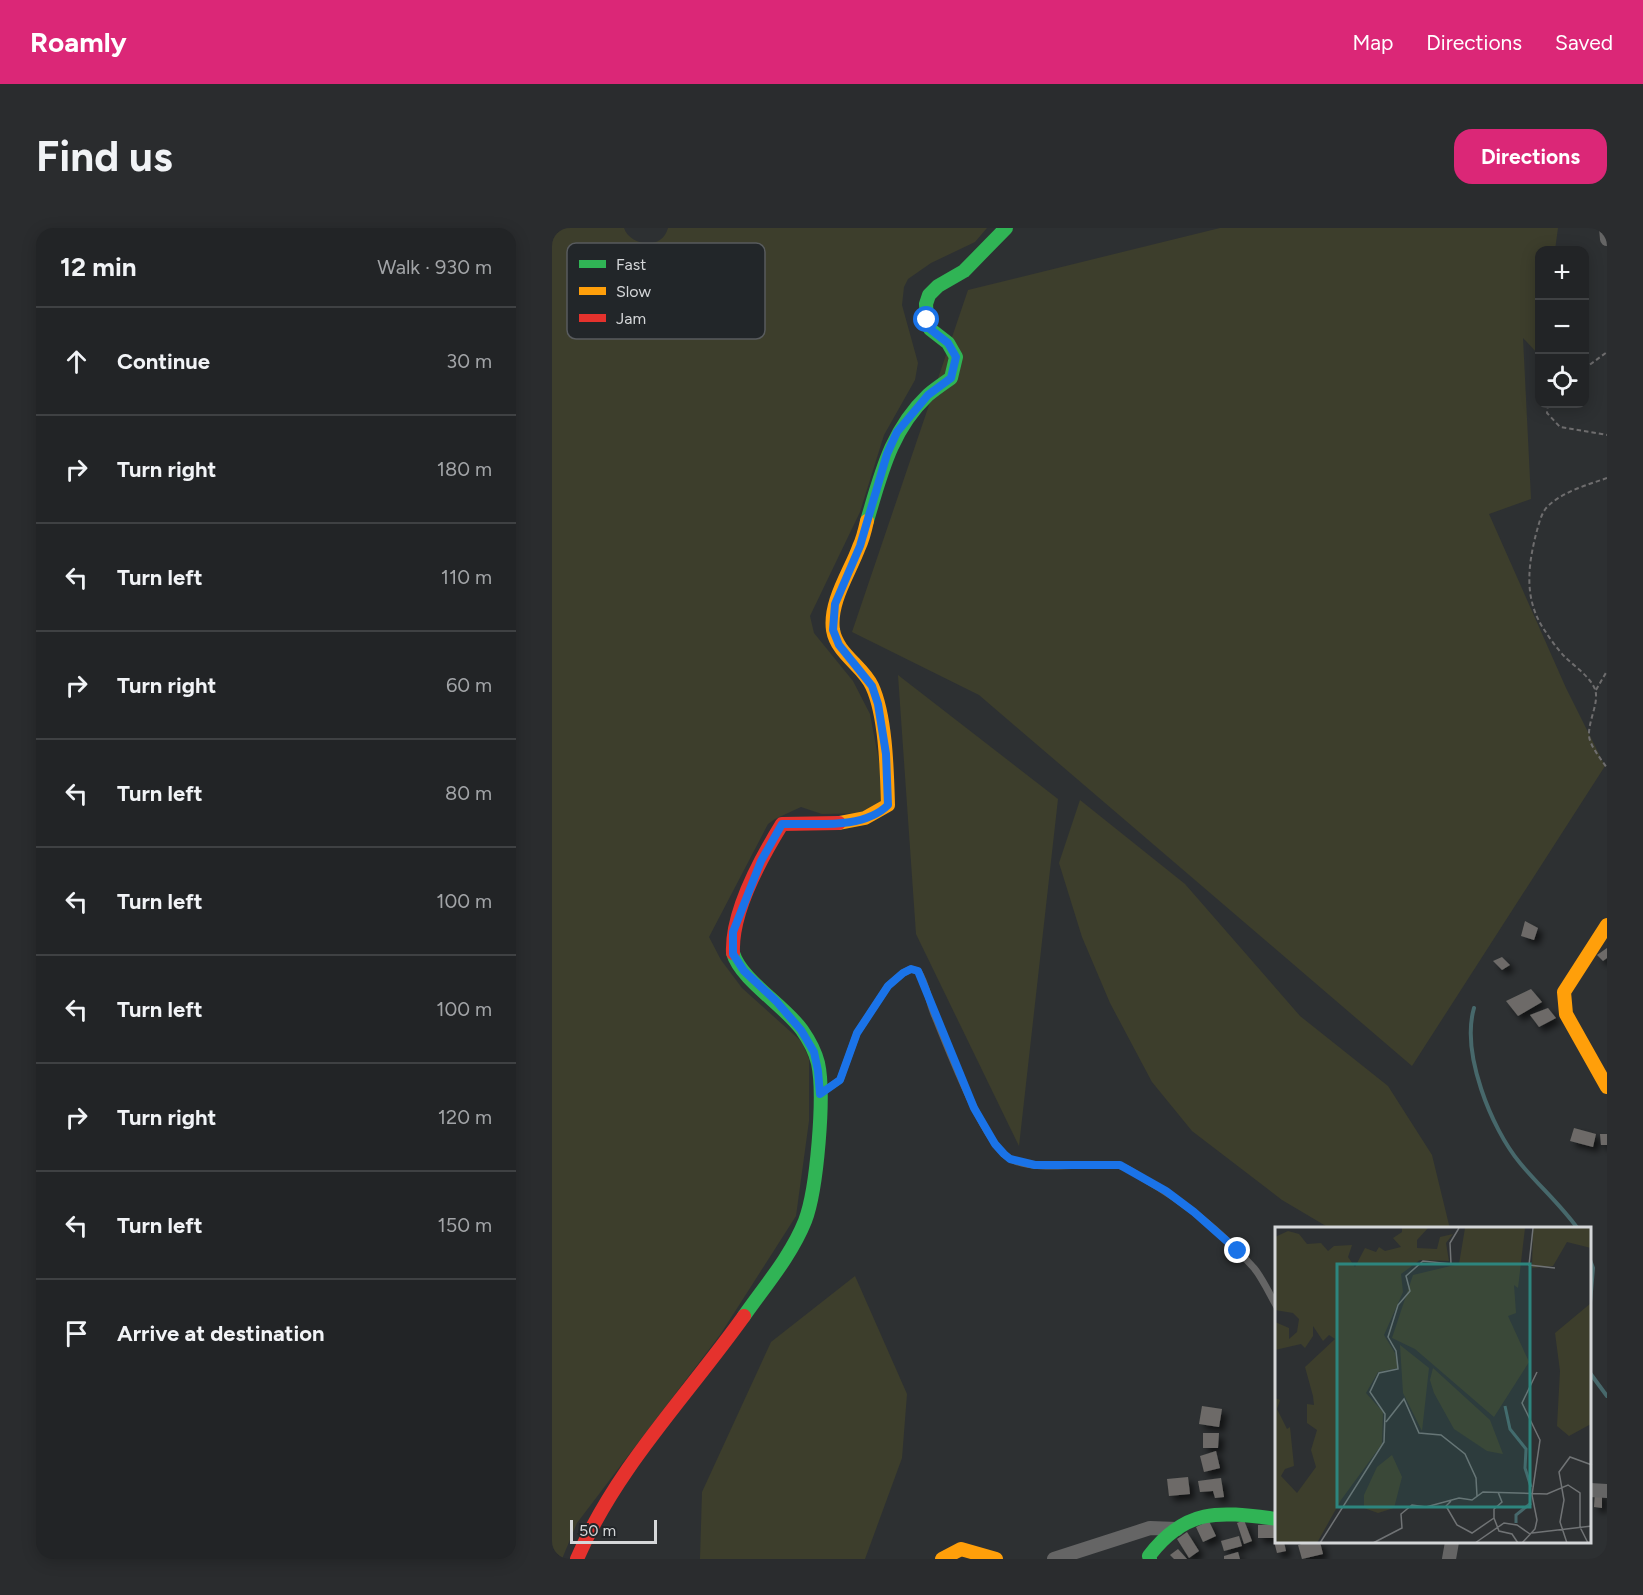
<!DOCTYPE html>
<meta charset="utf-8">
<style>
body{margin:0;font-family:Figtree,sans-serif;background:#2a2c2e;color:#f1f3f6}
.controls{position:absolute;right:18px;top:18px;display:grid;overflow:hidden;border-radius:12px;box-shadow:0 3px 15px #0003}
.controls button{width:54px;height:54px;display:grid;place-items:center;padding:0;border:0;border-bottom:2px solid #3f4143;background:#222426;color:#f1f3f6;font:30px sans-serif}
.scale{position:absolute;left:18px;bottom:15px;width:87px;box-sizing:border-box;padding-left:6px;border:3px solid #d5d7d9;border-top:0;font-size:16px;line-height:21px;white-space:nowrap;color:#d5d7d9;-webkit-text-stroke:4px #222629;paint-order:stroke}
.stop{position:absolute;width:18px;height:18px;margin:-14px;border:4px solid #1a73e8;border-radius:50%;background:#fff}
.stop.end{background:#1a73e8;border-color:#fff;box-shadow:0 2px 6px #0008}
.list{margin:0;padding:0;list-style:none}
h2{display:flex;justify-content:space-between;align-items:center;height:78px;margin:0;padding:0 24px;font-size:26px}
h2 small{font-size:20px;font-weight:400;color:#a2a4a7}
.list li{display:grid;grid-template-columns:39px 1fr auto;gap:18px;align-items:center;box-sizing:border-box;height:108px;padding:0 24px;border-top:2px solid #3f4143}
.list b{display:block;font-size:22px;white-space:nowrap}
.list em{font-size:20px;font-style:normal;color:#a2a4a7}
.icon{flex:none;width:33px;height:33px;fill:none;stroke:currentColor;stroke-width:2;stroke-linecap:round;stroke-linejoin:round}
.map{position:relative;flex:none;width:1055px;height:1331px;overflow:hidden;border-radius:18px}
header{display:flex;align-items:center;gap:36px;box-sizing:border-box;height:84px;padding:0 30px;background:#db2777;color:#fff}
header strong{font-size:28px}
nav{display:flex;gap:33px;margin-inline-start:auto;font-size:21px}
.intro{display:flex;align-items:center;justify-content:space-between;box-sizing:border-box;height:144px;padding:0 36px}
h1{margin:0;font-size:42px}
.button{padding:15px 27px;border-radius:18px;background:#db2777;color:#fff;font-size:21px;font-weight:700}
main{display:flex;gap:36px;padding:0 36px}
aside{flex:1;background:#222426;border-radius:18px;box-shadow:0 3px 15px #0003}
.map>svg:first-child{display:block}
.green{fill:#3d3e2c}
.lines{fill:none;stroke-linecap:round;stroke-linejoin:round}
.stream{stroke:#47686b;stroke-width:4}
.building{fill:#6d6b68;filter:url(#shadow)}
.path{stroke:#6e6d6e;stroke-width:2;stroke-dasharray:4.5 3;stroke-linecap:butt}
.lane{stroke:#656565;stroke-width:7}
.street{stroke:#656565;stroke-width:14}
.fast{stroke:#30b455;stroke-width:14}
.slow{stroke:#ff9f0a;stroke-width:14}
.jam{stroke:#e5322d;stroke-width:14}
.route{stroke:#1a73e8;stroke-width:8}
.inset-river{fill:none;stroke:#47686b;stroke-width:3}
.inset-road{fill:none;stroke:#707375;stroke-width:1.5}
.view{fill:#2d857e;fill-opacity:0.15;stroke:#2d857e;stroke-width:3}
.inset-edge{fill:none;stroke:#d5d7d9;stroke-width:3}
.key{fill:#222629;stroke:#585b5e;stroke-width:1.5}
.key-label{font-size:16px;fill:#d5d7d9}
</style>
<header>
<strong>Roamly</strong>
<nav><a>Map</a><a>Directions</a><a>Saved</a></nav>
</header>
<div class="intro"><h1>Find us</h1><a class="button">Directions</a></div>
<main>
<aside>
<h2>12 min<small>Walk · 930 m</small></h2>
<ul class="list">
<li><svg class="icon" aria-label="ahead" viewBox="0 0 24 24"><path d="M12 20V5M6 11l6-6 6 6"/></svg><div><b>Continue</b></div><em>30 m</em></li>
<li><svg class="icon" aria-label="right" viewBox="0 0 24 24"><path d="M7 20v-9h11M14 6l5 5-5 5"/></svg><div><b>Turn right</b></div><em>180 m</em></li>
<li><svg class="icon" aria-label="left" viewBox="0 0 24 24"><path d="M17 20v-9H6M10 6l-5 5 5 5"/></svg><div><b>Turn left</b></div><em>110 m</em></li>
<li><svg class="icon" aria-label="right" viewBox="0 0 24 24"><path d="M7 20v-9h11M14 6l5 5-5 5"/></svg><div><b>Turn right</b></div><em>60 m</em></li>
<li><svg class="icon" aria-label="left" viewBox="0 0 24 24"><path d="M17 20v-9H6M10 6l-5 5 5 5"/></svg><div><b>Turn left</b></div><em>80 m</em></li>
<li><svg class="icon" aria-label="left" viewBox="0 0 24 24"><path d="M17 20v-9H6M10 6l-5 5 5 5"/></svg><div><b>Turn left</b></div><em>100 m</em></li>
<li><svg class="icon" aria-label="left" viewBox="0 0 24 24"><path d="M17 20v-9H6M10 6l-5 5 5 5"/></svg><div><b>Turn left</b></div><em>100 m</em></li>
<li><svg class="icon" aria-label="right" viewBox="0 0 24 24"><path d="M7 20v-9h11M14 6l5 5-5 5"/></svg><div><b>Turn right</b></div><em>120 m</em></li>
<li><svg class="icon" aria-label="left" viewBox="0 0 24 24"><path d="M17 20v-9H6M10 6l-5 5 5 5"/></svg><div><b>Turn left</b></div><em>150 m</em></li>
<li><svg class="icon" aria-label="arrive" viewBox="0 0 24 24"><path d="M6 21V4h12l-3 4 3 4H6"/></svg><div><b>Arrive at destination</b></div></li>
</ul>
</aside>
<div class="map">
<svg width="1055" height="1331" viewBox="0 0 1055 1331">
<defs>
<filter id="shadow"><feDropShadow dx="5" dy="5" stdDeviation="3" flood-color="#0009"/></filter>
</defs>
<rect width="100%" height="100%" fill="#2d3032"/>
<!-- green -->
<g class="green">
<path d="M0 0H72C78 18 110 23 116 0H435L423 14 379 35 356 51 352 59 350 77 366 135 363 152 332 207 308 284 258 388 262 405 301 453 318 486 334 571 323 585 270 586 249 579 223 591 216 596 157 709 169 732 190 760 250 814 257 831V893L244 988 168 1107 25 1295 10 1331H0Z"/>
<path d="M668 0H1006L1003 22H987V127L971 110 979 271 937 286 1014 460 1053 538 860 838 427 467 300 404 416 62Z"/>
<path d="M346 447 506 571 467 918 364 706Z"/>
<path d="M528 572 633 656 748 788 836 858 880 927 898 1001H779L730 972 640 903 600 854 558 775 530 709 507 635Z"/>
<path d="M303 1048 355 1166 350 1230 313 1331H148L150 1264 219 1114Z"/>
</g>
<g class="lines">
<!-- stream -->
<g class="stream">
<path d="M922 780C909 825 939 900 968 935 987 958 1009 977 1026 1001"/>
<path d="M1038 1032 1041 1040 1038 1075"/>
<path d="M1038 1145 1055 1168"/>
</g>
</g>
<!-- building -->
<g class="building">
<path d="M973 693 986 700 982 712 969 708Z"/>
<path d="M1055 720V730L1051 733 1045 727Z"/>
<path d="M950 729 958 737 950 742 941 733Z"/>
<path d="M979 761 990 774 966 788 954 773Z"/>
<path d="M996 780 1004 790 987 799 978 787Z"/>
<path d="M1022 900 1044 906 1041 919 1018 913Z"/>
<path d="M1048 906H1055V917H1049Z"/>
<path d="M650 1178 670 1181 667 1199 647 1196Z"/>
<path d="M651 1205H667L666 1220H651Z"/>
<path d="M664 1223 668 1240 652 1244 648 1228Z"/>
<path d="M636 1249 638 1266 617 1268 615 1251Z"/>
<path d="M669 1250 672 1269 663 1270 661 1263 648 1264 646 1253Z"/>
<path d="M1043 1264H1050V1280L1042 1279Z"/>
<path d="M692 1292 700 1313 692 1316 685 1295Z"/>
<path d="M657 1293 664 1308 651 1314 644 1299Z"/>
<path d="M725 1296V1310H706V1297Z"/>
<path d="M635 1304 647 1323 637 1330 625 1311Z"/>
<path d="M687 1308 690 1318 672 1323 669 1313Z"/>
<path d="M725 1312V1314H732L734 1323 725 1325 722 1313Z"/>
<path d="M756 1314H768L771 1326 750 1331 746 1317Z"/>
<path d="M626 1321 635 1331H622L618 1327Z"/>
<path d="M686 1324 688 1331H672V1328Z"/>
</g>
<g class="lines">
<!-- path -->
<g class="path">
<path d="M1032 141 1055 124"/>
<path d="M996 176 995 185 1008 199 1055 207"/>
<path d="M1055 250C1035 257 1013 263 997 277 989 284 987 296 984 306 976 338 972 370 991 400 997 409 1005 421 1013 429 1022 438 1036 447 1042 459 1049 472 1036 492 1037 508 1038 518 1049 531 1055 540"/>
<path d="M1044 462 1055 443"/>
</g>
<!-- lane -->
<path class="lane" d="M272 863 288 852 305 805 336 758 351 745 359 741 366 743C375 756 376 772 382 786 395 817 431 914 457 930 482 945 535 934 565 937 573 938 582 945 589 949 631 973 670 1004 702 1040 711 1051 718 1067 725 1079"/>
<!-- street -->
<g class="street">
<path d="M1054 0 1055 11"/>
<path d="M1038 1262 1055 1263"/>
<path d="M502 1331 598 1300 625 1301"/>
<path d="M897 1331 900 1314"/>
</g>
<!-- fast -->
<g class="fast">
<path d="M315 293C329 246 339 202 376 167 383 161 392 155 399 150L404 129 396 115 378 101 375 92 374 76 377 67 386 58 412 43 454 0"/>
<path d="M181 725C189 752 232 777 250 802 257 812 263 823 266 835 273 867 265 962 253 993 239 1028 213 1058 192 1088"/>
<path d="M598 1331 597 1328C635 1278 669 1284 725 1291"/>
</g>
<!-- slow -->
<g class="slow">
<path d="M287 595 313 590 336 577C335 544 334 488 320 458 311 438 285 426 281 402 277 374 298 344 307 319 311 311 313 302 315 293"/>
<path d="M1055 697 1012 764 1014 786 1055 859"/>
<path d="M390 1331 409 1321 444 1331"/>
</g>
<!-- jam -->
<g class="jam">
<path d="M181 725C179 684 209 630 230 596L287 595"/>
<path d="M25 1331C64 1240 135 1168 192 1088"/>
</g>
</g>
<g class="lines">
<!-- route -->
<path class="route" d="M375 92 378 101 396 115 404 129 399 150 376 167 345 204 335 226 308 318 283 376 281 402 287 417 320 458 326 476 334 526 336 577C311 602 263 595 230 596L209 633 181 704V726L192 743 224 773 249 802 262 824 266 843 268 866 288 852 305 805 336 758 351 745 359 741 366 743 422 880 443 916 452 926 458 931 483 937H568L614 963 642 984 686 1023"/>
</g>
<!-- overview -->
<g transform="translate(723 999)">
<rect width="316" height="316" fill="#2d3032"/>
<path d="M127 1H153L142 13V21L162 22 165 10 178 7 171 16 174 34 145 33 126 47 128 65 109 108 120 126 123 141 103 145 91 166 108 185 107 217 66 273 42 316H4L0 314V171L5 173 2 182 12 202 15 200 19 239 10 242 6 249 22 266 41 240 36 223 42 203 32 196V177L39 178 38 169 30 140 60 112 54 108 48 114 38 99V109L30 121 26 117 0 123V95L14 101V112L22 105 24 92 18 86 0 83V10L13 4 24 7 32 17 46 16 53 24 59 19 77 18 73 30 80 40 90 21 101 25 104 20 110 24 126 20 118 11 127 5ZM190 1H250L243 61 239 58 241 86 233 89 254 135 219 190 140 122 117 111 138 48 184 37ZM258 1H316V21L292 15 278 39 257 41ZM316 76V197L294 209 282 199 285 144 280 106ZM125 118 154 141 147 204 128 166ZM158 141 215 193 228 227 212 224 179 202 159 166 155 153ZM117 228 127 250 119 281 103 286 89 281V268L102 240Z" fill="#3d3e2c"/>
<path class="inset-river" d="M230 179 235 202 251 222 250 241 256 260M241 296V288L256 276"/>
<path class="inset-road" d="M258 1 254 38 280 41M111 195 129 172 144 206 166 208 190 227 201 251 202 269M223 265 227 275 219 282V291L224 304 237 307 243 316M176 274 171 279 182 298 197 306 219 291M257 306 317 299M45 316 109 215 110 187 95 165 104 146 123 142 121 124 113 110 123 78 135 64 131 49 148 34 176 37 175 16 184 1M98 316 127 301 126 287 137 278 151 280 184 271 197 273 208 265 272 267 293 258 305 266V300L313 316M200 316 229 296 242 298 255 307M247 316 260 302 262 293 257 268 265 213 247 176 262 145M292 316 285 295 289 273 284 245 295 230 317 238"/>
<path class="view" d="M62 37H255V280H62Z"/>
<rect width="316" height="316" class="inset-edge"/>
</g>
<!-- legend -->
<rect x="15" y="15" width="198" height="96" rx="9" class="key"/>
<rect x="27" y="32" width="27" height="8" fill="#30b455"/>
<rect x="27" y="59" width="27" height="8" fill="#ff9f0a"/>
<rect x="27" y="86" width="27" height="8" fill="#e5322d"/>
<g class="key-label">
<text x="64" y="42">Fast</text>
<text x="64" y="69">Slow</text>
<text x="64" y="96">Jam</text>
</g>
</svg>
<div class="controls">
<button>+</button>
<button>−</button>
<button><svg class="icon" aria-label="locate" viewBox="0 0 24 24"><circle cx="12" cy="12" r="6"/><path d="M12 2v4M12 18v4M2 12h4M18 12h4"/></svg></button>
</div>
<div class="scale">50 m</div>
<div class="stop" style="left:375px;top:92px"></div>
<div class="stop end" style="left:686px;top:1023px"></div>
</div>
</main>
